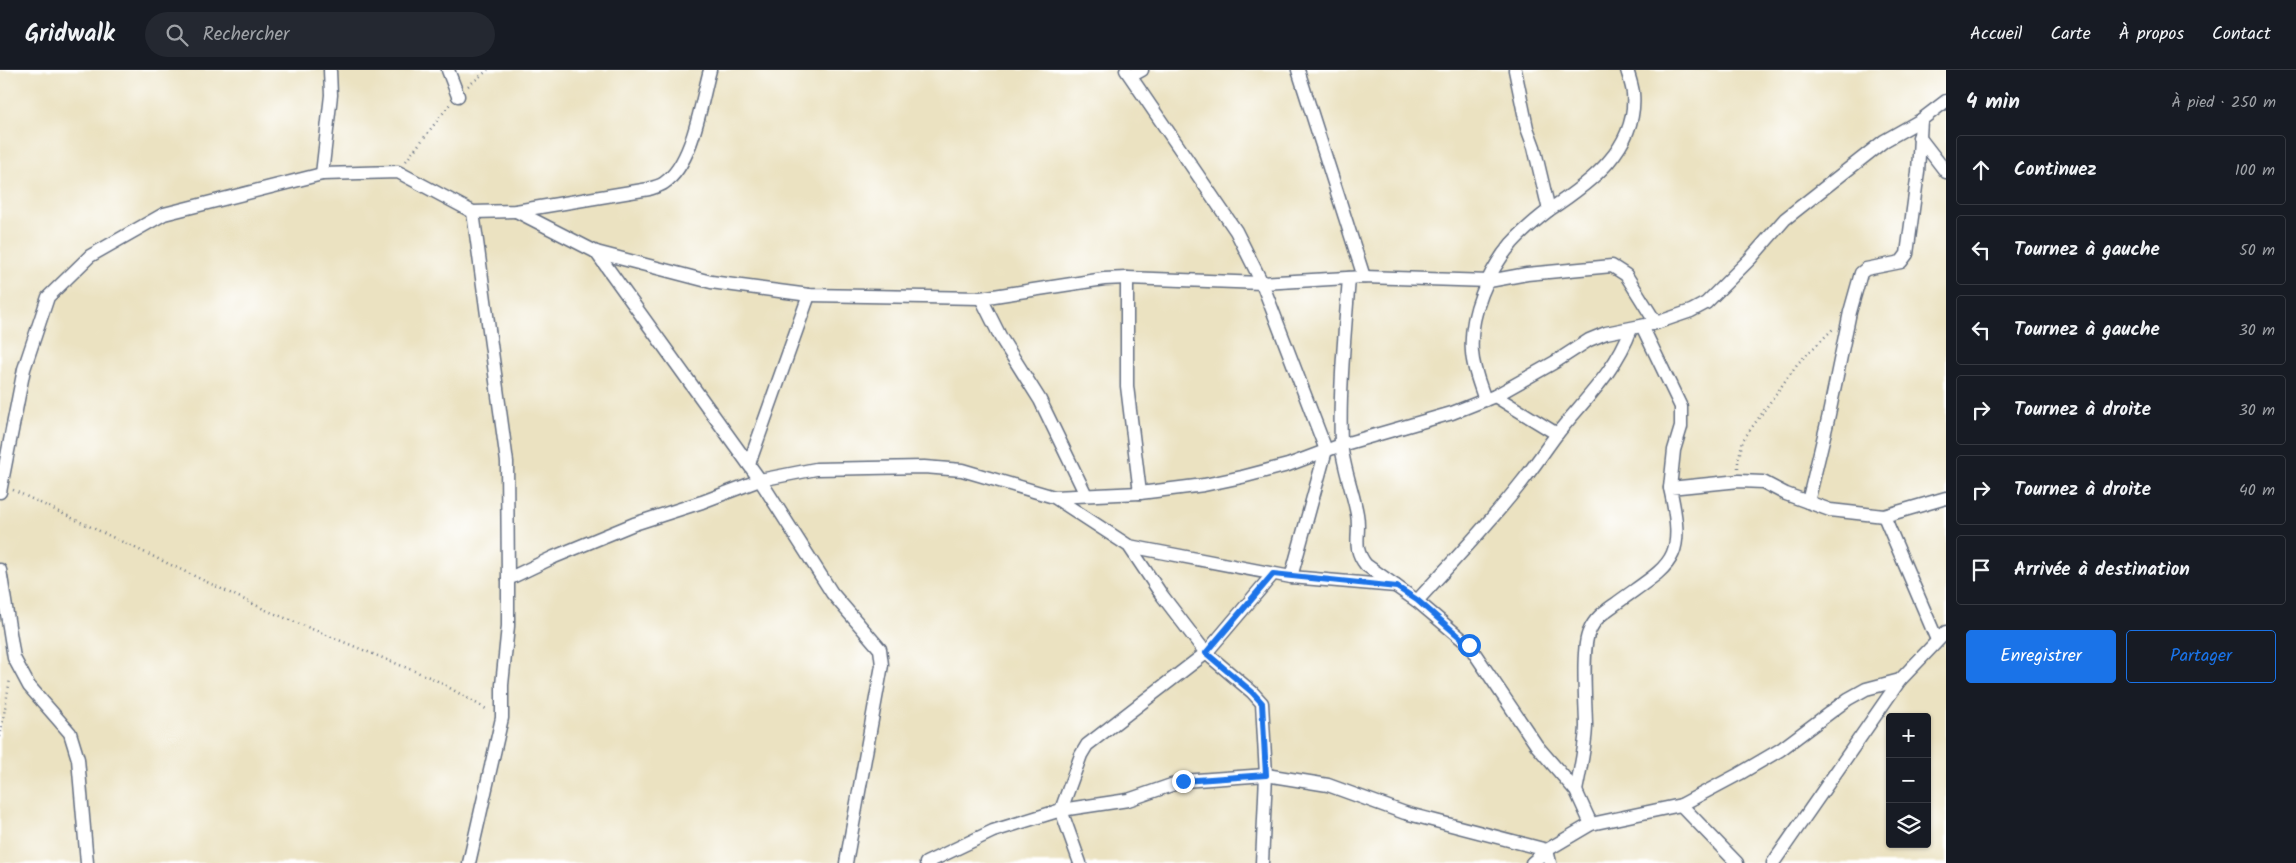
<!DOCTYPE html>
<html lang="fr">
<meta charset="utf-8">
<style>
body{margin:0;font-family:Kalam,sans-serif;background:#242831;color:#f1f3f6}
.controls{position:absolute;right:15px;bottom:15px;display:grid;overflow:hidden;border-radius:5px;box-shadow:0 1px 4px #0004}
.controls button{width:45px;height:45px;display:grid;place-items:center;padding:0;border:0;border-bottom:1px solid #363941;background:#171b24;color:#f1f3f6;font:25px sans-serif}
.stop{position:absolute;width:15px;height:15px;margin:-11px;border:4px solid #1a73e8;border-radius:50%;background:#fff}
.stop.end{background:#1a73e8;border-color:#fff;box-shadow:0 1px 5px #0008}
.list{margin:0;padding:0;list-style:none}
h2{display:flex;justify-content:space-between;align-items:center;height:65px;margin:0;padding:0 20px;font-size:21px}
h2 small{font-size:16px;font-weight:400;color:#9ea1a6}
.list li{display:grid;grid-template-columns:32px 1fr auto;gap:15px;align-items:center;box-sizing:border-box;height:70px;margin:0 10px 10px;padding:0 10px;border:1px solid #363941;border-radius:5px}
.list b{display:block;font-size:19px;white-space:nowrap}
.list em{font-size:16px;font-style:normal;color:#9ea1a6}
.actions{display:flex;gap:10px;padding:15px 20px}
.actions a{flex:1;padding:11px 0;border:1px solid #1a73e8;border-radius:5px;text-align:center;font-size:18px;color:#1a73e8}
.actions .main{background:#1a73e8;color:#fff}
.icon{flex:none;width:28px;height:28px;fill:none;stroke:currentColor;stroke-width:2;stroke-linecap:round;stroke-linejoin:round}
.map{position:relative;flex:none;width:1946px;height:793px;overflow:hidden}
header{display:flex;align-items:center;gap:30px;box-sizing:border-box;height:70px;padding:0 25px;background:#171b24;border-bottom:1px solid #363941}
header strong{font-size:24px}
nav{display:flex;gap:28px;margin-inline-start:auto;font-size:18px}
.search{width:350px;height:45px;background:#242831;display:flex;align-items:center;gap:12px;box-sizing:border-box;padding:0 18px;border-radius:28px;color:#9ea1a6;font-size:19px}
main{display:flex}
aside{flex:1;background:#171b24}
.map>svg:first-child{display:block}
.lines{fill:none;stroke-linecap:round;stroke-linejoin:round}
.minor-casing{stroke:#646e81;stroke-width:15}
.path{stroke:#646e81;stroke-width:2.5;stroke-dasharray:1 4;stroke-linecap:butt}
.minor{stroke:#fff;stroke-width:12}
.route{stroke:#1a73e8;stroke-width:6}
</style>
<header>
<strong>Gridwalk</strong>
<div class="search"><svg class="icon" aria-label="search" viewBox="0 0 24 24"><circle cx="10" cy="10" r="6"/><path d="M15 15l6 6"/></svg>Rechercher</div>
<nav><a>Accueil</a><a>Carte</a><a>À propos</a><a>Contact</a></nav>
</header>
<main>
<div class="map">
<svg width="1946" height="793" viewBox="0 0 1946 793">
<rect width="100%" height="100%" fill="#fff"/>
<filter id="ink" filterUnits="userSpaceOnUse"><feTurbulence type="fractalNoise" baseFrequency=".02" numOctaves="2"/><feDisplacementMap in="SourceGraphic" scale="10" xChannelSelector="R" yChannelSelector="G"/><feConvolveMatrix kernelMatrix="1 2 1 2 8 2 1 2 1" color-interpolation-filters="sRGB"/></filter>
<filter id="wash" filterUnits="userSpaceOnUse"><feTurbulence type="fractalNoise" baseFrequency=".0096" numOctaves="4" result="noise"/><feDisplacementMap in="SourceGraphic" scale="20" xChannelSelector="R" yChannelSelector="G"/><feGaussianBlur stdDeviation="1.12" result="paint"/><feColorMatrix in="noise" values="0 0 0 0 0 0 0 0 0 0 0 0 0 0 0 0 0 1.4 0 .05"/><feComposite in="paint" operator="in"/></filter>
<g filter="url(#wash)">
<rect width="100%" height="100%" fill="#ebe2c1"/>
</g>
<g filter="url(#ink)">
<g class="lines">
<!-- minor casing -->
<g class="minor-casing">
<g id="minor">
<path d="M448 0 458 26"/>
<path d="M1126 0 1236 161 1262 213 1326 380 1291 507 1129 476"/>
<path d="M1298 0 1364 207"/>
<path d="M1131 6 1142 0"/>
<path d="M1919 67 1946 102"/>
<path d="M322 104 331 25 330 0"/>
<path d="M1549 140C1590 113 1638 78 1633 23 1632 15 1629 7 1627 0"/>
<path d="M516 141 596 182 711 212 809 225 981 228 1104 209 1127 208 1262 213 1364 207 1489 211 1527 204 1612 196 1626 205 1656 253"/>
<path d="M596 182 760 410 832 523 880 579 882 595 846 793"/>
<path d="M1127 208V316L1140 423"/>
<path d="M1349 208C1345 262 1339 318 1341 373 1343 397 1353 421 1357 444 1361 465 1351 476 1366 495L1417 531 1469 575 1537 676 1576 721 1591 754"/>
<path d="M981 228 1001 268 1040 330 1086 425"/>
<path d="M1642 256 1681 337V357L1674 380 1670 418"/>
<path d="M1495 326 1557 364"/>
<path d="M1485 330C1480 315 1473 299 1472 282 1469 245 1488 201 1512 173 1523 161 1536 150 1549 140L1534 77 1527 58 1515 0"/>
<path d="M749 394 809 225"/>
<path d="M0 422 24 299 48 227 90 186 164 144 322 104 398 102 473 142 516 141 649 119C654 117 660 116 664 113 693 94 701 32 710 0"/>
<path d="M1054 427 1129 476 1161 524 1206 583 1252 622 1262 633 1266 705 1262 793"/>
<path d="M1808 432 1828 349 1850 242 1861 203 1866 199 1901 192 1907 184 1918 102 1921 50"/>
<path d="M1884 446 1937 570"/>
<path d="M0 500 14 588 29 616 70 663 78 689 87 793"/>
<path d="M1291 507 1396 516"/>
<path d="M508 509 554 487 634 454 702 432 760 410 816 399 924 397 962 400 1054 427 1140 423 1204 415 1242 407 1288 395 1341 375 1452 343 1495 326 1555 292 1589 270 1606 263 1656 253 1691 241 1706 233 1750 189 1785 149 1884 71 1921 50 1946 31"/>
<path d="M1417 531C1452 492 1489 454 1521 413 1534 397 1545 380 1557 364 1584 330 1616 301 1631 259"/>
<path d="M1576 721C1580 700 1585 679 1586 657 1586 636 1581 579 1589 562 1594 549 1604 542 1614 535 1671 493 1687 494 1670 418L1739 411 1763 412 1786 424 1830 440 1884 446 1946 428"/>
<path d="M1681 735 1737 793"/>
<path d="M469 793 502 648V615L508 556V509L507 392 473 142"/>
<path d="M926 793 993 761 1061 740 1128 730 1183 711 1266 705 1328 715 1405 743 1547 780 1591 754 1681 735 1739 704 1780 680 1848 629 1866 619 1900 610 1946 562"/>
<path d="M1080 793 1061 740 1081 685 1087 675 1206 583 1273 504"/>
<path d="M1532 793 1547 780 1550 793"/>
<path d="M1773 793 1900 610"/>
</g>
</g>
<!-- path -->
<g class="path">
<path d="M468 16 488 0"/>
<path d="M406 91 450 34"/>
<path d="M1738 398V391L1743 370 1798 293 1833 259"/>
<path d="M13 420 268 541 434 609 488 640"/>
<path d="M0 667 10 609"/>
</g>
<!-- minor -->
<use href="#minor" class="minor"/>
</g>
</g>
<g class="lines" filter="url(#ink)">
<!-- route -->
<path class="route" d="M1183 711 1266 705 1262 633 1252 622 1206 583 1273 504 1397 517 1417 530 1469 575"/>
</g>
</svg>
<div class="controls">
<button>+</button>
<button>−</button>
<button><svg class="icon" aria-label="layers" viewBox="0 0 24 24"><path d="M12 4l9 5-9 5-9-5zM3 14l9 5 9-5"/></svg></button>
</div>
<div class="stop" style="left:1469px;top:575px"></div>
<div class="stop end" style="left:1183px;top:711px"></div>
</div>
<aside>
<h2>4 min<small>À pied · 250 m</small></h2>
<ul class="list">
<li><svg class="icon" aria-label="ahead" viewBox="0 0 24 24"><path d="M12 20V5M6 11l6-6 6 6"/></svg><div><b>Continuez</b></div><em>100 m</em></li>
<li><svg class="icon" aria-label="left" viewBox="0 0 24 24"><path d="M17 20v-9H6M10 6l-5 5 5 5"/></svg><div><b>Tournez à gauche</b></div><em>50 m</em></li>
<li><svg class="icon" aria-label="left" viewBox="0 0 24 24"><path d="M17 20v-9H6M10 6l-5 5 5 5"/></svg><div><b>Tournez à gauche</b></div><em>30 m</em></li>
<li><svg class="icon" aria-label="right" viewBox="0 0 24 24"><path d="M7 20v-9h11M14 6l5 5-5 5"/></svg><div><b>Tournez à droite</b></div><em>30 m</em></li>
<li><svg class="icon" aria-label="right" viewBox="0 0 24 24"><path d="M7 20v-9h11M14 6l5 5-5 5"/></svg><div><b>Tournez à droite</b></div><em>40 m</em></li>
<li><svg class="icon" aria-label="arrive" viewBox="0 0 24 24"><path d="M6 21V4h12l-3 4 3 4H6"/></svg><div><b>Arrivée à destination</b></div></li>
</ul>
<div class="actions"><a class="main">Enregistrer</a><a>Partager</a></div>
</aside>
</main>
